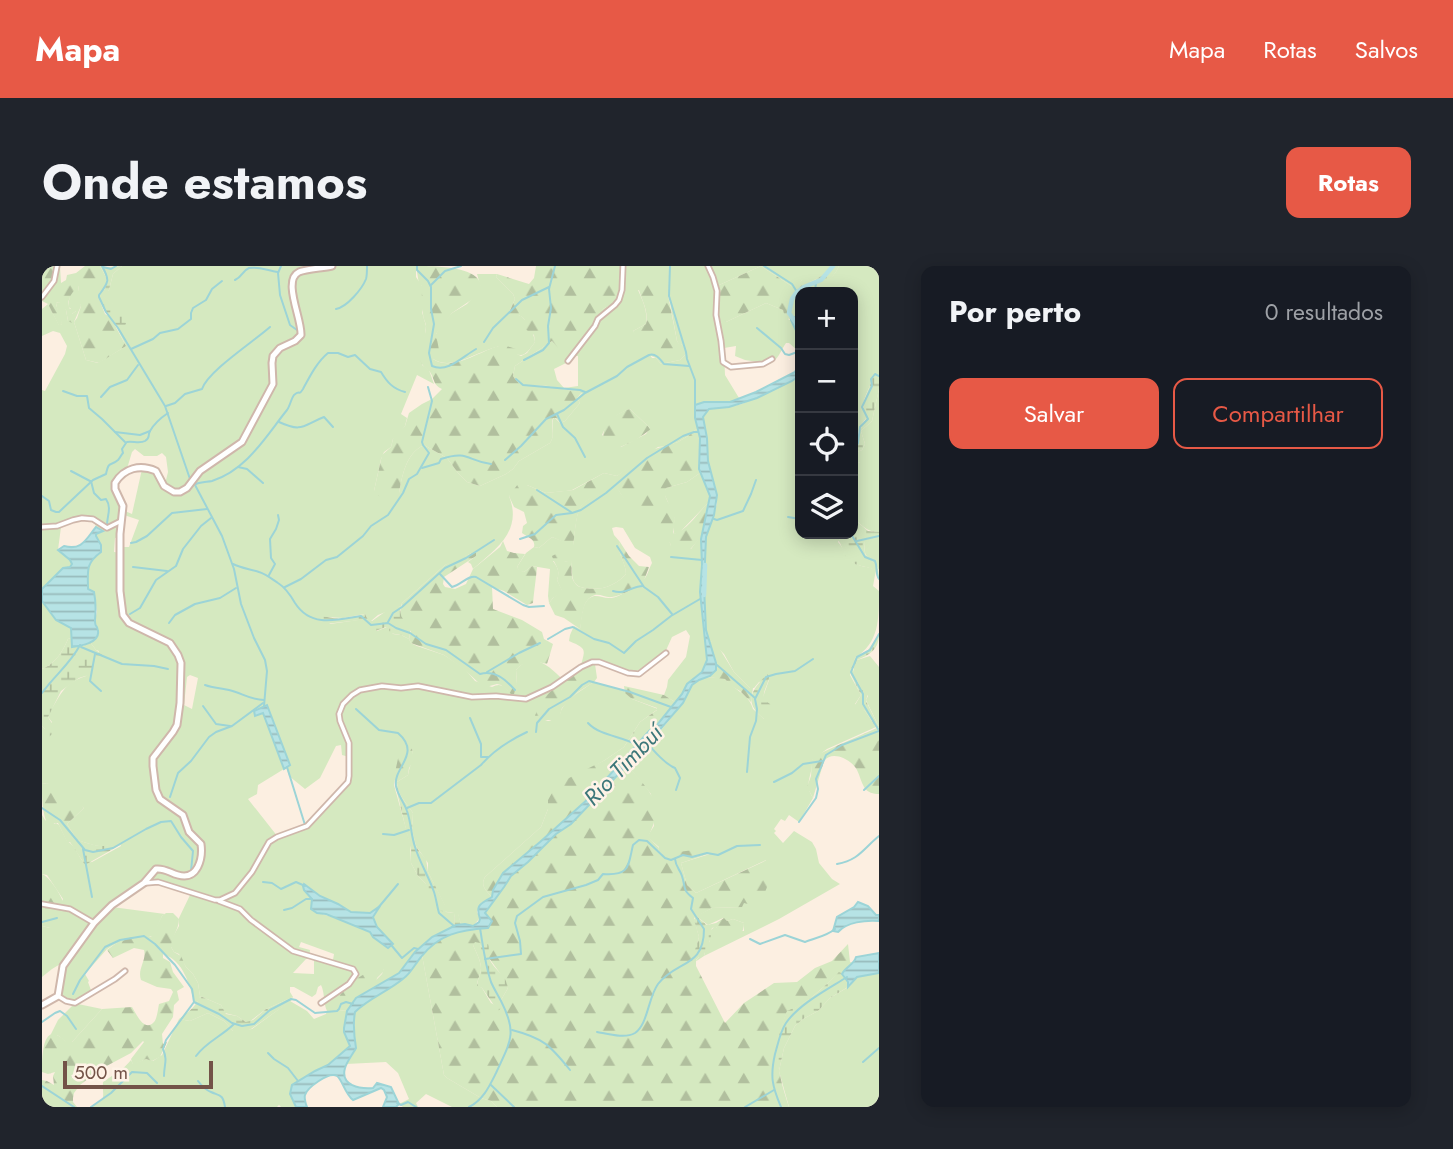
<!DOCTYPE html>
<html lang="pt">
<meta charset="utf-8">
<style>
body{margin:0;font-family:Jost,sans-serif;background:#20242c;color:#f1f3f6}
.controls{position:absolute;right:21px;top:21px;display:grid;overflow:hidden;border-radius:14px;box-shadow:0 4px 18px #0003}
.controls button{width:63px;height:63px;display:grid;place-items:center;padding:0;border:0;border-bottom:2px solid #363941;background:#171b24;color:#f1f3f6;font:35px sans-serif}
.scale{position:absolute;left:21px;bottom:18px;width:150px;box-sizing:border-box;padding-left:7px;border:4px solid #735348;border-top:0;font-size:19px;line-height:24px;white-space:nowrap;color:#735348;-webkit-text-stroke:5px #fff3e7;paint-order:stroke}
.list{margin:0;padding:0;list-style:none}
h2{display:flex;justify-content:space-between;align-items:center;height:91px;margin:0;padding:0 28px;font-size:30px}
h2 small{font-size:23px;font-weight:400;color:#9ea1a6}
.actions{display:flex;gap:14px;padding:21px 28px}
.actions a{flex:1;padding:16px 0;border:2px solid #e75946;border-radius:14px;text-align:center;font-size:24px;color:#e75946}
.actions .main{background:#e75946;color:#fff}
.icon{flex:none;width:38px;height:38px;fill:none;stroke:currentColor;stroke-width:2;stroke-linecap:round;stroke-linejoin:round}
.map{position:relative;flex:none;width:837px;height:841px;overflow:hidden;border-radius:14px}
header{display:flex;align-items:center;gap:42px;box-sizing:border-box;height:98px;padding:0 35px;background:#e75946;color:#fff}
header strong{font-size:33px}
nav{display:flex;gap:38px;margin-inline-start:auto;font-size:24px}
.intro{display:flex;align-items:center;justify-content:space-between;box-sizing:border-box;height:168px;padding:0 42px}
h1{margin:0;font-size:49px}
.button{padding:18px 32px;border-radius:14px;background:#e75946;color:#fff;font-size:24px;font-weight:700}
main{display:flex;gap:42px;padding:0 42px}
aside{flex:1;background:#171b24;border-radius:14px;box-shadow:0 4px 18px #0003}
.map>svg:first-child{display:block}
.grass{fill:#d5e9c0;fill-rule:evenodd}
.forest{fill:url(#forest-firs);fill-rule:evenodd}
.wetland{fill:url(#wetland-marsh)}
.water{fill:url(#water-rules);stroke:#9cd4d7;stroke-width:2}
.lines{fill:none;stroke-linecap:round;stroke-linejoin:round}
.stream{stroke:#9cd4d7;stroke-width:2}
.river{stroke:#b6e3e5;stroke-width:4.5}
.minor-casing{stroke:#cfb7ab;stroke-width:7}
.tertiary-casing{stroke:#cfb7ab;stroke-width:9}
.minor{stroke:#fff;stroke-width:3.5}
.tertiary{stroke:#fff;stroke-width:5}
.labels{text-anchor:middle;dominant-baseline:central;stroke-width:5;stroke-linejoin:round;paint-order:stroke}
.water-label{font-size:23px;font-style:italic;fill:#3c7679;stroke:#fff3e7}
</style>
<header>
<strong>Mapa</strong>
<nav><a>Mapa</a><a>Rotas</a><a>Salvos</a></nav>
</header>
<div class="intro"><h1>Onde estamos</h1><a class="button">Rotas</a></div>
<main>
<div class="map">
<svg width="837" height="841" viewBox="0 0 837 841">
<defs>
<pattern id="forest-firs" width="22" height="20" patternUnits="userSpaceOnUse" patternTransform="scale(1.75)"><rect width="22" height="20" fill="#d5e9c0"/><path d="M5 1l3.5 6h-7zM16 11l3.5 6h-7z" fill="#b1bf9e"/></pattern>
<pattern id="wetland-marsh" width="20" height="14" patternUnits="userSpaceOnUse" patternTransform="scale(1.75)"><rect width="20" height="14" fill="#d5e9c0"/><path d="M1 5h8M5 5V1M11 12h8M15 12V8" fill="none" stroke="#b1bf9e"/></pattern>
<pattern id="water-rules" width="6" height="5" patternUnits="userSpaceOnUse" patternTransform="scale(1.75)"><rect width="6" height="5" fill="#b6e3e5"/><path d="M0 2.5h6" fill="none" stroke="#98bbbc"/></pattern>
</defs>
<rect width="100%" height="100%" fill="#fcefe1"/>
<!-- grass -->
<g class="grass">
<path d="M80 0H374V11L380 20 382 39 380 46 384 60 380 99 387 104 392 118 375 109 359 148 365 152 363 160 351 173 349 181 342 186 339 193 332 225 357 227C360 210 364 187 382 179L405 192 416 207 425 216 438 220 464 208 471 203 477 195 508 177C514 168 508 160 512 151L518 157 523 155 538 137 535 132 540 127C528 125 518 122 506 120 492 117 480 126 471 110L473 100 510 75 514 79 561 43 578 34 576 29 584 0H719L675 20 684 56 724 37 741 44 747 54H749L758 73 755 84 747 77H744C739 84 736 94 728 98L703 94 693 90 694 80 682 82 683 109 697 132 688 136H662L653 152 656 162 646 170 636 176 625 180 616 181 575 210 562 207 530 224 524 225 504 227 485 219 467 230C481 265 454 283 431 303L429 298 426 296 434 290 430 287 403 299 360 337 359 340 336 349 329 355H326L323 348 301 352 283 351 288 358 316 354H319L335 365 345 361 351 368 359 369 367 373 369 377 375 380 402 389 423 403 433 415 450 421C457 417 462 419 466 425L475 418 474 404C492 384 508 401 522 415L499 455H508L518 448C521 435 541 423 552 416L581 424 590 433 616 443 598 456 582 481 563 494 549 502 506 534V543L499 561 443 611C438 620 444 624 450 631L439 637 435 646 438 652 431 660 419 658C415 646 417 643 403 640L386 606V597L374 580 370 564 371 547C364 536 355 529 355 516L366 509C368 497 372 495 370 483L365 482 363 483C357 494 352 506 352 519L368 577 369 597 376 610 383 617 404 646 412 647 413 660 390 671 373 686 357 707 333 722V715L340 708 342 703 297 744 305 745 302 762 308 780 286 799 273 805 248 828 254 841H239L237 839 235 841H48C66 833 60 832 61 816 71 809 81 804 89 794L91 798 104 793 111 795 120 789 137 753 148 755 166 747 182 755 191 765 210 763 248 735 265 745 272 753 284 748 285 745C281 736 283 727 279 719L276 721 274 728 270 731 252 721H248V726L251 731 224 743 207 756H204L195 750 183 747 179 739 158 730 156 717 151 708 144 701 137 688 132 686 129 681V674L137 660V652L149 627 116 617H105L70 641 123 648 120 650 111 670 73 678 65 683 43 708 47 715 46 716 50 727 37 735 36 738 60 743 30 776C19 779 21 765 8 770L16 754 31 739 17 730 20 697 10 703 0 711V660L8 662 21 633 5 609 0 608V549L3 554 12 558 14 557 17 559 25 575C33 579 36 590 42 597L50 596 79 580 77 576C60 584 52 579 35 574L25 558 42 542 5 517 0 518V460L3 463V469L10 456 6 451 7 447C20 428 20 418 44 410L57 385 54 384 48 376 54 373 56 365 53 354 55 346 52 326 46 323V299L51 292 54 268 60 265 54 261 52 254H32L19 261 16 284 29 294 30 298 28 301 21 302 0 323V124L3 125 23 88 25 80 18 67 11 65 0 70V43L6 38 17 59 20 58 16 47 14 37 17 36 24 44 26 55 30 48 34 45 26 41 28 28 32 24V20L37 19 36 27 39 40 32 56 44 94 56 97 84 80 75 62 78 64C77 44 77 42 60 30L62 27 67 24 71 8ZM596 24 627 31 635 75 637 79 639 78 643 82 644 88 638 94 619 98 614 92H610L591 65 604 58C606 46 601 35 596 24ZM530 90H536V120L522 122 515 114 512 103 526 96ZM588 143 608 162 604 168 579 181 560 169C566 155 573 148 588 143ZM93 183 102 190H115L120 187 124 191 126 206 123 218 113 204 100 203 90 248 83 245 74 219 84 206 90 186ZM82 249 97 254 87 281H80V287L72 286 73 272 78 271ZM148 409 156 412 150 443 142 439 145 411ZM225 439 248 499 244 501 247 510 263 523 278 512 294 480 299 479 300 489 307 491 306 515 270 557 262 563 236 571 206 533 215 528 216 519 242 503 221 447 213 450ZM264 619 278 630 296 638 309 646 328 647 336 642 330 651 335 661 351 678C333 668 314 660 295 653 286 649 277 648 269 643L270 633 262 624ZM259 676 292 688 291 694H272V708L251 707 264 693H267L268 684 257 681Z"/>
<path d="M719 0H789C783 9 777 12 768 16L760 14 755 19 751 21Z"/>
<path d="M797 0H837V110L834 108 830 110C829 125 814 139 825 151L819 159 811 182V26H765C778 20 791 14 797 0Z"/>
<path d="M435 8H455L454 11 471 28 473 33 467 46C471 48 475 48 479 50 484 53 493 69 493 76 490 80 484 90 478 89 470 89 469 79 459 80 438 83 411 106 391 93L394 68 400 58 410 47 425 38 439 22Z"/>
<path d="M758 109V268H800L796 276C802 282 803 291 810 296 817 301 826 300 834 304L831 320 837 325C837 355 837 376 813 392L811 401 808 404V409L819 429 813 438 823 445 834 461 785 483 770 494C771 510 761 517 771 532L757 556 747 549 743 555 739 553 732 563 734 565 732 567 741 577 752 565 770 576 774 583 777 597 790 613 798 618 737 653 662 690 664 681 668 675V665L673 660 677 664 702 665V657L691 653 685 655 681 652 666 659 654 650 670 642 699 641 724 594 654 627 645 619 639 597 668 588H620L616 584 617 581 605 571 612 560 609 528 585 499C604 480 626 459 640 437 645 430 647 419 656 414 663 410 674 411 683 413 692 424 707 428 711 443L722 453 721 431 727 414 717 416 712 422H708L692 406 682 388 669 375 667 377 664 364 662 336 663 276 665 266 675 238V229L666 195 665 172 661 151 662 147 667 143 687 141 700 138 755 112Z"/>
<path d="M837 123V266C824 266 819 258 811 252V197H818L813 194 812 189V187L820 184 823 178 819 165 830 155Z"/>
<path d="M658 207C663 216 669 225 667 236L637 267 632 268 631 261 633 253 622 227 624 222 645 216Z"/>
<path d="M575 221C581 233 590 239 598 248 607 259 617 268 628 277L629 280 649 283 657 272 659 273 660 299 658 330 665 394 660 405 645 418 642 426 633 436 622 429 625 421 626 414 644 391 648 370 644 364 630 371 621 391 604 401 584 409C573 401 560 399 546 397L538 403C543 383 546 383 527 375L528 369 532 360 538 363C539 356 540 341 544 336 552 325 559 333 569 332 578 331 598 319 603 312 606 308 607 302 610 297L608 291 593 282 581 262 574 261 570 262 572 269 578 276C574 287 584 296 584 308 573 320 559 325 543 322 539 321 536 321 533 317 529 312 530 301 530 295L522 296 511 295C516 302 518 306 515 314L521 326 511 332 507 337 506 330 508 303 490 300 482 306 477 305 475 301 484 287 492 281 497 282 510 271 531 279C537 236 532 237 575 221Z"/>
<path d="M837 270V304C832 294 827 294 824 289 822 286 823 278 823 274Z"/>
<path d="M0 335 14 354 29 362V372L26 373C21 385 13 398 0 403Z"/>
<path d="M828 390 837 401V461L824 434 826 430C818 419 806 408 815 394Z"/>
<path d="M380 689 402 809 405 812 439 832 449 835 455 841H410L384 828 374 837 376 841H361L357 838 367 833 356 807 344 796 304 798 313 785V777L311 769 313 762V746L328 733 364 711Z"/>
<path d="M837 707V841H747L737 805 742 782 753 760 761 753 776 745 788 732 808 720 815 711Z"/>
</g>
<!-- forest -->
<g class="forest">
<path d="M0 0H18L19 17 24 14 25 9 34 7 43 0H58L65 13 63 23 58 26 56 30 63 48 69 52 84 80 57 97 44 94 32 56 35 52 39 40 35 31 37 20H32L33 24C28 28 24 38 28 43L32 40 35 41 34 45 30 48V57L26 55 24 44 19 42 17 36 14 37C15 44 20 51 20 58L17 60 6 38 0 35Z"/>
<path d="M374 0C394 0 448 0 438 28L410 47 394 68 397 84 391 93C411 106 437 85 457 80 462 79 469 81 474 83L475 88 479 90 485 87 493 76 492 69 483 63C485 56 483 51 476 49L468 51 466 49 473 33 471 28 454 11 455 8 487 18 492 12 494 0H584L583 24 577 28 578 34 561 43 530 80 519 85 510 75 473 100 471 110C480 126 493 117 507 120 518 122 528 125 540 126L535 132 538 137 523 155 518 157 514 152H511C508 161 514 168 508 177L477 195 471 203 464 208 438 220 425 216 416 207 405 192 382 179C364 187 360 210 357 227 346 234 340 235 332 225L340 189 349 181 352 169 363 160 367 147 380 138 390 133 400 123C391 119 393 114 388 106 386 103 382 102 380 98 373 87 385 71 384 59 383 55 381 52 381 48 379 40 380 30 380 20L377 18Z"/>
<path d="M719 0 751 21 760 14 764 13 768 16C777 12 783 9 789 0H797C791 15 774 26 758 26 758 35 753 40 754 51L750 52 749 54 743 51 741 44 724 37 684 56 674 42 675 20Z"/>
<path d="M608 15 617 18 625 24 635 75 637 78H639L643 81 644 88 638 94 619 98 614 92 600 86 591 65 604 58C607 44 599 34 596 20L597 18Z"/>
<path d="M588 143 609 163 594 174 567 186 563 184C557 161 566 150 588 143Z"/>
<path d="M656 162C659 177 655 192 658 207L645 216 624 222C620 235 632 239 633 253 633 257 631 261 631 266L632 268C647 263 656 246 667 236L659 273H657C650 281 643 293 631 289L628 277 618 274 608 266 597 248 584 236 575 222C532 237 537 237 531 280L510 271 497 282 492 281C494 273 485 271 480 267L481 260 485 257 482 246 472 241 467 230 479 214 485 219 504 227 531 224 562 207 575 210 606 185 636 176 646 170Z"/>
<path d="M461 275 465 285 472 287 483 288 475 301 477 304 482 306 490 300 495 301C494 313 492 325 491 337L485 339 462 325 450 321 451 343 480 354 500 366 502 373 511 378 505 398C494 395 482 394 474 404L475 418 472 428H469L459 419 455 418 444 421 439 419 423 404 402 389 369 377 367 373 369 366 358 349 360 337 403 299 416 292 431 287H434V290L402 311 401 318 403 321 413 323 424 318 431 303 458 281Z"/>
<path d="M578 276 587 290 597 300 607 301 601 317C591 322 580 330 570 331 564 332 559 328 553 329 539 333 541 352 538 363L522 352 513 349 507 337 511 332 520 325 515 314C519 303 513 300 510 290L514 288 522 296 530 294C530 301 528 312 533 317 535 321 539 321 543 322 559 325 573 320 584 308 584 296 574 287 578 276Z"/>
<path d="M669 375 674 377 692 406 708 422H711L709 436 698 425 689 420 683 413 665 411 670 409 674 397 667 377Z"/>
<path d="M546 397 553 398 555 412 552 416 536 426 520 442 517 452 512 455 506 454 494 458 492 454C498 427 525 412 546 397Z"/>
<path d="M582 420 622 429 633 436 615 459 607 465 547 532 498 576 461 607 451 624 450 631C444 624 438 620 443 611L499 561 506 543V534L515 518 563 494 582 481 598 456 615 444V442L590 433 583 427Z"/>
<path d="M837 461V528C831 528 826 527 822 521 819 516 818 510 815 504 809 493 790 484 782 495L771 532 765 521 769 510 770 494 772 490Z"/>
<path d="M366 480 370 483 372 494 367 502 366 509 355 516 352 514V511L357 488Z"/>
<path d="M585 499C607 525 624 536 606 571L617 582 616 584 620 588 668 582 669 587 639 597 645 619 654 627 725 594 732 604 717 641 702 637 700 641 670 642 652 652 657 671 655 678 657 691 654 694V700L683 757 702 737 732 717 755 716 773 702 790 695 806 678 808 696 812 697 802 704 800 708 797 707C780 722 766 737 745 746 730 783 735 804 747 841H455L449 835 439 832 405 812 402 809 380 689C401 667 417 664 446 662L442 647 462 621 469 610 486 596 514 568 529 558ZM437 677C446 693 459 705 466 722L459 734V742L449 737 440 722 435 719C435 714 439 708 439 702 439 695 434 686 431 679Z"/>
<path d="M5 517C22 522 30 530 42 542L25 558 35 574 33 576H25L16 557H13L7 561C0 549 0 534 0 518Z"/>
<path d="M0 608C8 611 20 630 22 639L12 655 11 661 8 662 0 660Z"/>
<path d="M124 647H131L137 653C137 664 129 671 129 681L132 686 139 690 144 701 151 708 156 717 158 730 157 734 153 738C147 718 142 695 121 688V692L128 696 131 706 142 721 135 725 137 734 132 739 131 751 120 768 121 778 125 776 118 791 110 795 104 793 91 799 89 793 102 776 101 775 89 787 57 804 38 819 32 827 31 832V836L35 841H0V814L5 815 12 819 11 810 13 806 6 808 0 806C0 792 0 752 23 775L30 776 60 743 90 741C94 747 102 767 112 756 115 753 116 743 117 738L127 735 131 726 129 723 115 721 99 714C95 703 105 694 102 684L92 682 71 692 65 684 73 678 95 669 109 671 120 650Z"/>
<path d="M682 652 685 655 691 653 702 657C702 673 691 669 679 669L674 661V657Z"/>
<path d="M338 700 341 701 342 705 335 712 333 722 314 732 305 745 297 744 294 737C302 718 321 708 338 700Z"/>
</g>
<!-- wetland -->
<g class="wetland">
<path d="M58 0 67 1 80 0 71 8 67 24 61 30C71 37 80 45 84 58L78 64C68 55 61 43 56 30L58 26 63 23 65 13Z"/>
<path d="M834 108 837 110V123L830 155 819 165 823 178 820 184 813 187 812 189 813 194 818 197V200L815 201 811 197C811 179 816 166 825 151 815 139 829 125 830 110Z"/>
<path d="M811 252 826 265 837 266V270L823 274C823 278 822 283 823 287 825 297 837 291 837 312L833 304C823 299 809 301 803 289 800 284 800 279 796 274L800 272V268H811Z"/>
<path d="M359 340C355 358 373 354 367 373L359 369 347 367V363L344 361C332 365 323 373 319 354L283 358 275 353V350L278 349C294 355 308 352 323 348L326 354 330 355 347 343Z"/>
<path d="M837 368C837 383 828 389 815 394L811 403 816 417 826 427 824 435 837 461H834L823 445 813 440V439L819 429 807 405 810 401 813 392 826 384Z"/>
<path d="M29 372 30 381 41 380 48 376 54 384 60 389 61 396 53 407 37 412 19 425 6 451 14 464 6 472 3 469V463L0 460V403C13 398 21 385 26 373Z"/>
<path d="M725 408 727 410C727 418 720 425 722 434L728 438 729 441 726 452 722 453C701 436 709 425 725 408Z"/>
<path d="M352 514 355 516C355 529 364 536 371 547L370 564 374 580 377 585 384 593 386 606 403 639 411 641 415 643 419 658 413 660 412 647 399 645 396 642 383 617 376 610 369 597V584Z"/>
<path d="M35 574C53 579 60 584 77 575L80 578 43 599 28 576Z"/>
<path d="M654 650 665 659 674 657V661L670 662C668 667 670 669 668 674 667 680 663 684 662 690L653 696 657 691 653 684 657 671 652 654Z"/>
<path d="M433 676 438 677 439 681 446 678C448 684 445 690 449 696 455 706 464 709 466 722L459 734V742L456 745 440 722 435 720C435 714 439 708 439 702 439 695 434 686 431 679Z"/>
<path d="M797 706C802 708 807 715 806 721L788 732 776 745 761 753 753 760 742 782 737 805C732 784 737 765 745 745 766 737 781 722 797 706Z"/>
<path d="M158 730 179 739 184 748 195 750 204 756 211 754 224 743 251 731 249 735 209 763 198 767 191 765 182 755 166 747 148 755 137 753C145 747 155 740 158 730Z"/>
</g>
<!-- water -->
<g class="water">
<path d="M754 51 758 62V109L750 115 715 132 687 141 667 143 661 151 665 172 666 195 675 229 672 249 664 271 662 320 664 364 674 397V404L668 410 657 414 650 419 641 437 608 475 529 558 514 568 486 596 469 610 462 621 443 647 450 655 446 662C418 664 397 668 379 691 373 698 369 707 362 712 347 725 327 732 313 746 311 757 312 770 314 782 311 788 305 795 303 802 298 820 318 823 331 822L335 817 349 821 357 838 354 841H341L345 831 342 824 339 822 311 834C303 828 300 813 295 810 287 805 265 822 263 829 262 832 264 839 265 841H254L248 828 250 819 273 805 286 799 308 780 302 766V762L305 745 314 732 357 707 373 686 390 671 414 659 423 658 431 660 437 656 438 653C433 638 439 638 450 631L451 624 461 607 498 576 547 532 607 465 615 459 640 428 645 418 660 406 665 394 658 326 660 299 659 273 668 230 657 203 658 172 653 152V139L662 136H688L714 126 753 106 757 98 755 84 758 73 749 54V52Z"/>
<path d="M54 261 61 265 54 268V270L59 279V286C43 298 46 305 46 323L52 326C54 336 54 344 53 354 53 363 55 357 56 365 58 377 38 380 30 381L29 362 14 354 0 335V323L21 302 28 301 30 298 28 294 16 284 22 280C40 285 44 273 54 261Z"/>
<path d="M225 439 248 499 242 503 221 447 213 450 212 445Z"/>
<path d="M262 618 278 630 296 638 309 646 328 647 338 640 331 651 335 661 351 678 346 682 331 671 328 666 284 648 275 647 269 643 270 633 262 624 261 620Z"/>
<path d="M816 636 826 640 834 649H837V655C823 654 805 656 796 666L791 665 795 651 812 641Z"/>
<path d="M837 687V707L815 711 806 721V716L800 708C804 700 812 699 814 691Z"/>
</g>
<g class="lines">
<!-- stream -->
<g class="stream">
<path d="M60 0C68 14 67 16 57 29V31L64 46 76 62 123 140 148 213"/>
<path d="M239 0 236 7 238 29 248 59 255 64"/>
<path d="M375 0V4L386 15 389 21V43L392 58 387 87 390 100C406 107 420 91 434 83"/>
<path d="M628 0 627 30 644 86 645 93 653 114V138"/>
<path d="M722 0 750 18 755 26"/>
<path d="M61 1 69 3 74 0"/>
<path d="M193 14C201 10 200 5 207 2 217 0 226 5 236 6"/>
<path d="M389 19 403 5 419 0"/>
<path d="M773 26 774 16"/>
<path d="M294 43C305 41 320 23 324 13 325 10 325 2 325 0"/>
<path d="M715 62 739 82 743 88 747 89 758 85"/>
<path d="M442 76 451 62 480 34 507 21"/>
<path d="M89 83 111 73 118 67 136 63 149 53V47L151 42 164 34 170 23 180 15"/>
<path d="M482 94 501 84 507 77 506 60 509 42 507 23 513 0"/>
<path d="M474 113 481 119 538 124 543 126"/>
<path d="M21 125 35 130H45L47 142 60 153 83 176"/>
<path d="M59 131 68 121 85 114 96 99"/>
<path d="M124 140 133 137 143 128 160 123C166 105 211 76 228 61"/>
<path d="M515 148 521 161 533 172 543 191"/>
<path d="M237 156C261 167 261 159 282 151L291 161"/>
<path d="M73 166 98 169 108 165"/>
<path d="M85 176C91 175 98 178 103 175 109 171 105 171 108 165 112 158 120 151 126 147"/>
<path d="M811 187 816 177 818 161 826 153 820 141 830 120 829 113 833 108 837 110"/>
<path d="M463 194 479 180 504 153 522 144 543 127 575 110 585 101 607 89C614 87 618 93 622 98L647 100"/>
<path d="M196 201 205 203 221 217"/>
<path d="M380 202 397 197 399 193C427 184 425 195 449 198"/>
<path d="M29 205 48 215"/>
<path d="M49 215 52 227 59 234 64 233C70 242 65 250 65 259"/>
<path d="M152 217 180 270 192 303 199 338 212 372 223 394 225 405 222 440"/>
<path d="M154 218C159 216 165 216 170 215 205 204 224 170 245 144 248 140 249 133 252 129 259 123 256 131 261 123 268 110 275 96 286 87H296L306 91 313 89 328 103 339 106C345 116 351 123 363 126"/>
<path d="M495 224 529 246"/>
<path d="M0 230 7 235 9 244 14 246H17L51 214 64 208C67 194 68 201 76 194 78 192 79 189 81 187L80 183 84 177"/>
<path d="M746 251 758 253"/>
<path d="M672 253 675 254 701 245 709 228 714 214"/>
<path d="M809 268 823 291 833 295C836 302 833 307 837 313"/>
<path d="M478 273 493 268 514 249 530 247 539 244 564 227 605 192 641 170 652 166H656"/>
<path d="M815 275 837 270"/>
<path d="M89 277 94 276 105 270 130 247 165 243"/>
<path d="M575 280 602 321 616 331 630 348"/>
<path d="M629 291 660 294"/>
<path d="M191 298C199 302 208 303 217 306 224 308 230 313 236 317 244 322 249 330 253 337 269 362 295 354 319 350L329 359 346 357 354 362 368 367 384 378 404 384 438 408C453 404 463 413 473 424"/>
<path d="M91 301 125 305"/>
<path d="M398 308 410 321C419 319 426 309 434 311L481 339 487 341 502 340"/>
<path d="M227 309 233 298 229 292 228 273 234 263 237 254 236 249"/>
<path d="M243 321 259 313 284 294 295 291 321 270 329 260 346 249 361 227 367 213 375 208 387 187 381 179 380 176 390 135 386 121"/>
<path d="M571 325C583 329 590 320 601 320"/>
<path d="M88 348 98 342 114 314 134 300 141 283 159 260 169 252"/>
<path d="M346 356 351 347 360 341 403 302 424 292 452 274"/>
<path d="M127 357 133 349 153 338 178 332 194 322"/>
<path d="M506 373 523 363 531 361 552 373 567 377 582 387 594 375 611 364 629 350 658 333"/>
<path d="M39 381 80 398 112 400 126 403"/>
<path d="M53 388 48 415 59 425"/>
<path d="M675 399 713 432"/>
<path d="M445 406 477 387 498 377"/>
<path d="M163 419C171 422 179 422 187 424 200 427 208 434 222 434"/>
<path d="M0 427C12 410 29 397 38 379"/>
<path d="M161 440 174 458 188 460"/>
<path d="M314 443 337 464 356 467C380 488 351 501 354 520 356 530 362 536 365 545 369 556 369 569 373 581 378 597 387 611 392 626 394 632 395 640 397 647L412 660 410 661"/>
<path d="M428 452 439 478V491H446"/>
<path d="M546 457C558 470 580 470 595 479"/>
<path d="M836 463 821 438V428L809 406 815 391 828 384 837 368"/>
<path d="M494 466 495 457 507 443 528 431 540 419 547 415 588 426 629 441"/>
<path d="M606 477C611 485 625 499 633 502L638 512 634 524"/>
<path d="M245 501 263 559"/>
<path d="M705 506 708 471 714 455 715 443 713 433 724 411 734 408 753 405 771 393"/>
<path d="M732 516 750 507 761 498 780 495"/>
<path d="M822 524 837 510"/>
<path d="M128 531 136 507 149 495 167 471 174 466 190 460 221 437"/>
<path d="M0 542 18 554 43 584 51 586 71 582 104 563 119 556 129 555 139 571 151 585 149 605"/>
<path d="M365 542 377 537H389L439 499C451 485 468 474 485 466"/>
<path d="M757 556 774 532 776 523 774 513 784 489 800 479 837 465"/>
<path d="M341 568 352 569 367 564"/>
<path d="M41 583 50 631"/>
<path d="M795 598C817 594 821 583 837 570"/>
<path d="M221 616 230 617 239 623 254 616 263 620"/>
<path d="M336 642 356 618"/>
<path d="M242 644 250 642 264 633H270"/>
<path d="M0 656 15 652"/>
<path d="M708 673 718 678 743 669 763 676C773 672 785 670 793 663"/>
<path d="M350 680 360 692 372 682 376 683"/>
<path d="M443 693 479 688 478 675 473 657 475 650 501 631 544 619 556 614 561 608C588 610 586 600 591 579L597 574 605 575 623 592 629 594 641 589 650 591 665 587 676 589 695 580 718 579"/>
<path d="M31 728 38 714 63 681 78 674 102 670 113 678 133 699 150 723 152 736 124 774 121 783C126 795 122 798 122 810"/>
<path d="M152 736 177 748 190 757 200 760 212 758 228 744 249 733 254 734 273 747 295 745 297 743 299 738 304 736 311 738"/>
<path d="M0 756 13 747 18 745 25 750 34 763"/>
<path d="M470 764C501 772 508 779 528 804"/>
<path d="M555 766C566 768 583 773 593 767 606 758 606 732 616 718 635 694 662 702 662 663L649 643 651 632C640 623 644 623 640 610 638 603 634 602 633 593"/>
<path d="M226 787 232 793 246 802 256 815"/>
<path d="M154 790C164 776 180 770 192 758"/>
<path d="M821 796 837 782"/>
<path d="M156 815C159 819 164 824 169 826 178 830 181 828 183 841"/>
<path d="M449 819 472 841"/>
<path d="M0 820 32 841"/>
<path d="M355 837 359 839 366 836 374 841"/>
<path d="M49 841 69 827 90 806 105 807 115 817"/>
<path d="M427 841C441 834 447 821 454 807 468 776 476 768 459 735 456 729 452 723 449 716 443 698 441 680 438 662"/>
<path d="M703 841 732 824"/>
<path d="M739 841C730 820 728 810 733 788 736 778 738 766 744 757 757 738 786 723 805 711"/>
</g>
<!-- river -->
<g class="river">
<path d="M758 63 747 47 750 33 754 27 762 21 779 14 791 0"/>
<path d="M662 329 663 299"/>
</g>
<!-- minor casing -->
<g class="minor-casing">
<g id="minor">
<path d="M666 0 671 11 675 25 674 49 679 75 681 96 689 101 721 98 730 93"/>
<path d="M0 31 12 15 15 0"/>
<path d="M526 95 553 60 556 53 573 39 577 34 580 24 581 0"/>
<path d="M0 261 15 260 31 254 40 252 51 253 65 262 79 255"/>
<path d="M104 617 116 616 173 634H178L193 627 210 606 227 576 235 571 265 560 306 516 307 510V477L298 455 297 448 301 438 310 429 318 424 340 420 359 422 376 420 430 431 454 430 484 433 510 421 539 401 550 396H557L586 407 597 408 624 387"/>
<path d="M177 635 198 643 209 654 251 685 311 703 314 708 307 718 279 737"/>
<path d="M0 638 28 643 52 657"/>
<path d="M16 730 24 735 33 737 73 713 83 705"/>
</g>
</g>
<!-- tertiary casing -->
<g class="tertiary-casing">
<path id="tertiary" d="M0 739 16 730 21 700 52 657 70 639 102 617 114 603C123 602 128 607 136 609 156 615 161 592 159 578L147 566 141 549 118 533 114 524 111 500V492L131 466 135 459 138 437 139 397 136 389 128 377 87 357 81 349 78 325V268L81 240 73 223V217C82 202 98 198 114 205L122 220 132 226H138L145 222 158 205 200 176 231 118 230 97 231 90 238 82 253 75 259 69C260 53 240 14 257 6 263 3 281 2 290 0"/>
</g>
<!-- minor -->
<use href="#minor" class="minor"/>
<!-- tertiary -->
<use href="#tertiary" class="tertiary"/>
</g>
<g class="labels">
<!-- water labels -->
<g class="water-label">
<text transform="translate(581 499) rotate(-46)">Rio Timbuí</text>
</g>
</g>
</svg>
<div class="controls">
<button>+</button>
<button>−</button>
<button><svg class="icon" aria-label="locate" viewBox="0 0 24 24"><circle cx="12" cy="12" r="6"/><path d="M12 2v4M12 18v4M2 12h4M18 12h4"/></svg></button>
<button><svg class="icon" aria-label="layers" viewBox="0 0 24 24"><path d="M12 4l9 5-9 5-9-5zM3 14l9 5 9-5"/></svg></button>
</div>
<div class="scale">500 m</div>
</div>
<aside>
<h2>Por perto<small>0 resultados</small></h2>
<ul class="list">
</ul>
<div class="actions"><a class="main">Salvar</a><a>Compartilhar</a></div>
</aside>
</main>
